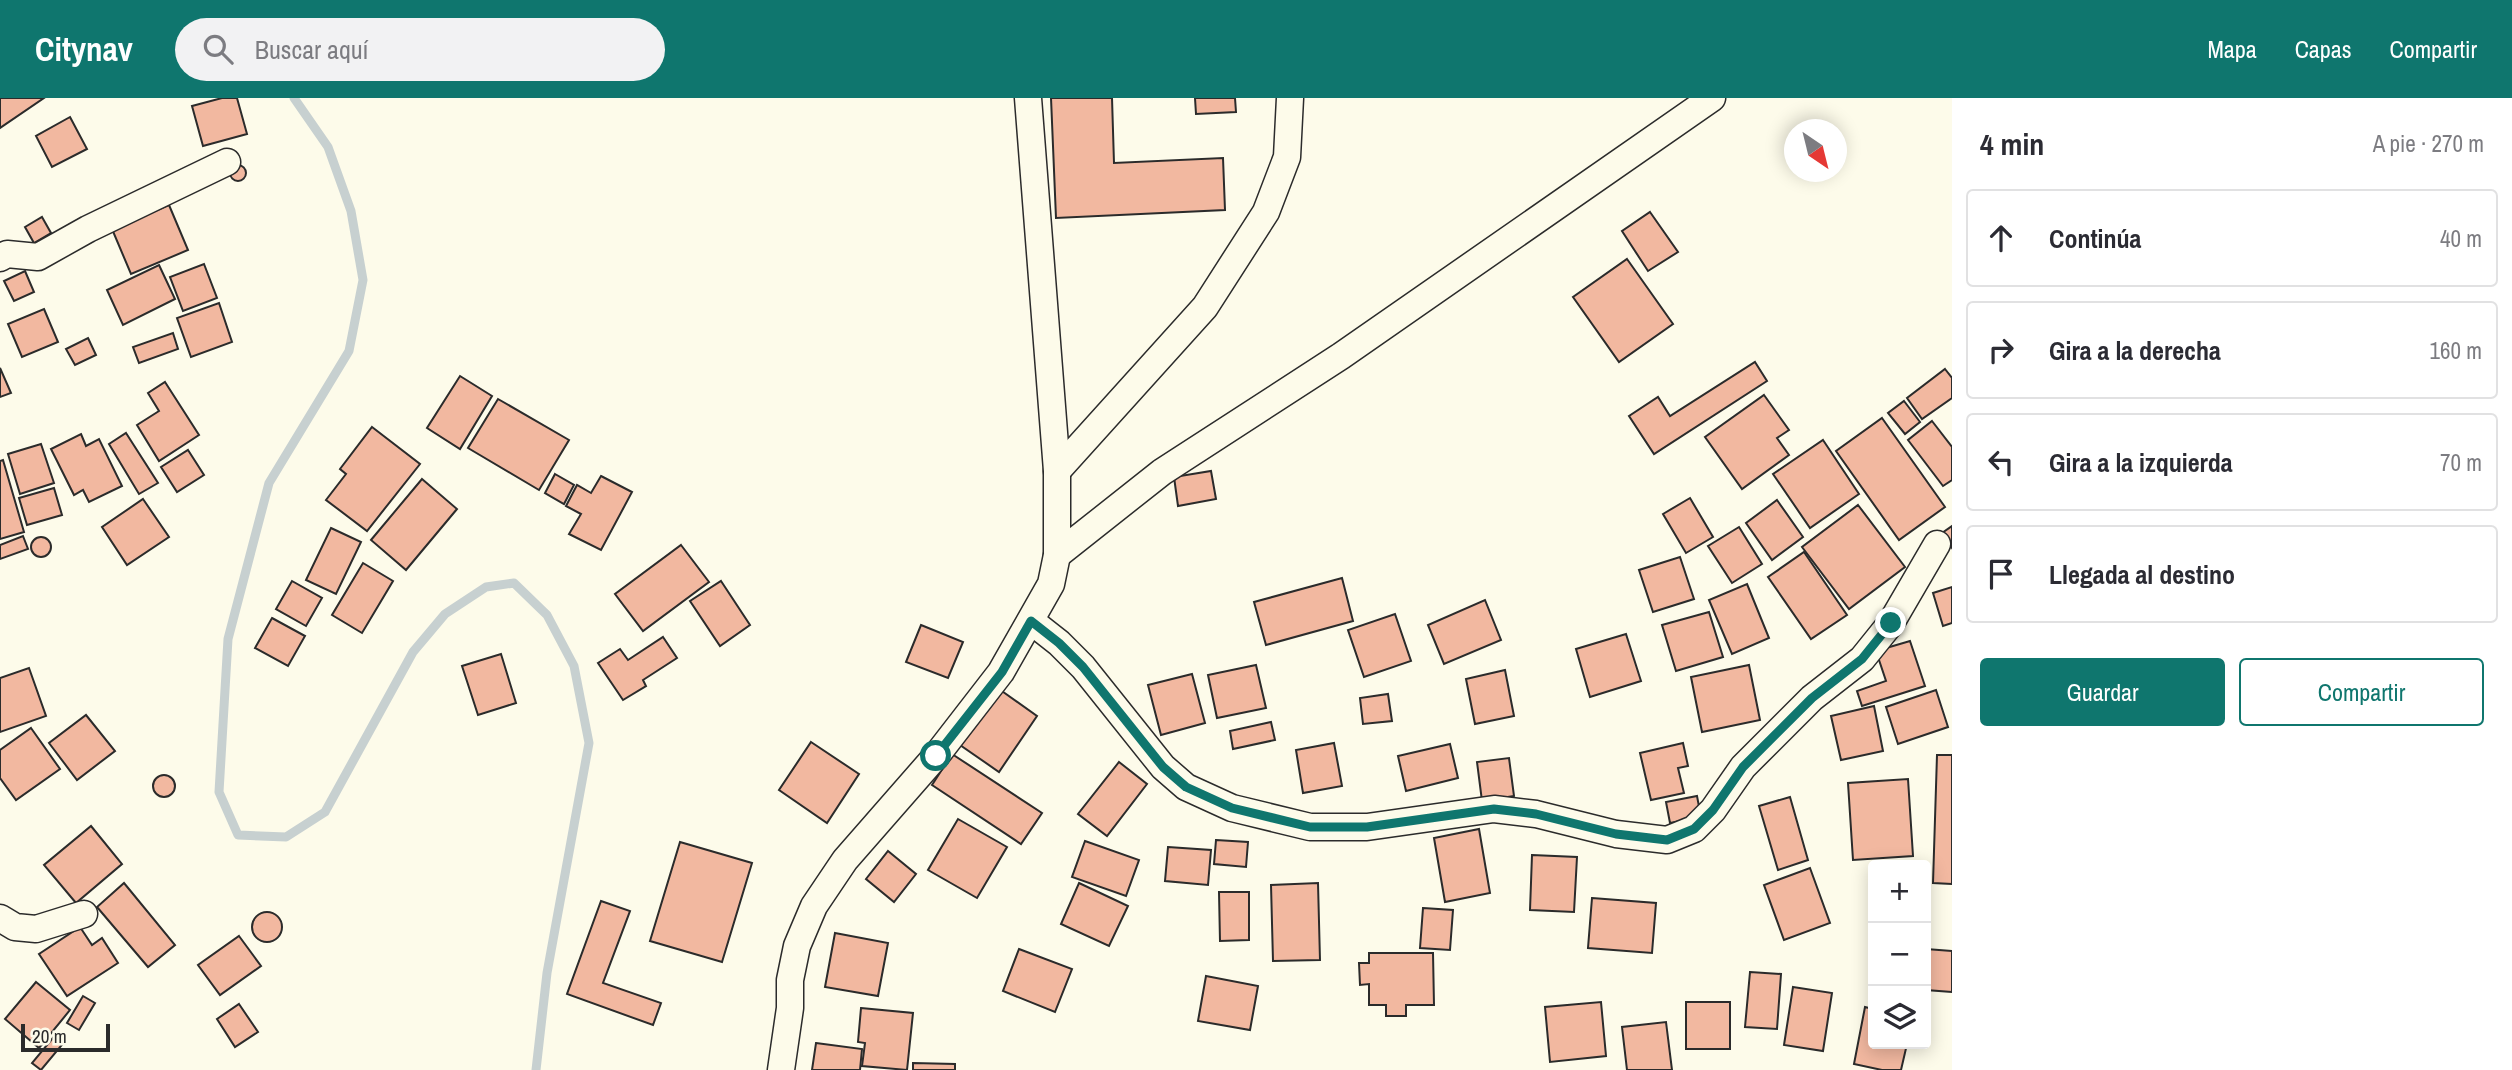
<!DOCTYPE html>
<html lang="es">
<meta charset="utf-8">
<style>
body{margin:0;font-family:"Archivo Narrow",sans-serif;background:#f2f2f3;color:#2b2b33}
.controls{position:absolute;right:21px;bottom:21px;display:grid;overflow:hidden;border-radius:7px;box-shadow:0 4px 18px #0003}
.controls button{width:63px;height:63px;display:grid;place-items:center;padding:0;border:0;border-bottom:2px solid #e1e1e2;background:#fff;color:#2b2b33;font:35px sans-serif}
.compass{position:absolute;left:1784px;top:21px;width:63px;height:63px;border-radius:50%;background:#fff;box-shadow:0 4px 18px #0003;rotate:145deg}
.scale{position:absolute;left:21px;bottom:18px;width:89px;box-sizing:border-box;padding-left:7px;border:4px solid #2b2b2b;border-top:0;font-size:19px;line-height:24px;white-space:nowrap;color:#2b2b2b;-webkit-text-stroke:5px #fdfbea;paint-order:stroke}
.stop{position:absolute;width:21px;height:21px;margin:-16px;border:5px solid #0f766e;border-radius:50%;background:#fff}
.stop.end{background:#0f766e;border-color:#fff;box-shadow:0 2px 7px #0008}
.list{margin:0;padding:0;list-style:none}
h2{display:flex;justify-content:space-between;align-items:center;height:91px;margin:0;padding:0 28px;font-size:30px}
h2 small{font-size:23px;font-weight:400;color:#7c7c81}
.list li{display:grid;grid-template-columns:46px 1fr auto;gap:21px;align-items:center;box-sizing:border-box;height:98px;margin:0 14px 14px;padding:0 14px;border:2px solid #e1e1e2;border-radius:7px}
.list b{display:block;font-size:26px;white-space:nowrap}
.list em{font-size:23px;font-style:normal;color:#7c7c81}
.actions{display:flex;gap:14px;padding:21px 28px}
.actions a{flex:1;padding:16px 0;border:2px solid #0f766e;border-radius:7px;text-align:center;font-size:24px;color:#0f766e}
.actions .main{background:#0f766e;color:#fff}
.icon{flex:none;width:38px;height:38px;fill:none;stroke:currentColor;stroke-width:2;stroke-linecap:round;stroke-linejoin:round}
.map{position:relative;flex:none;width:1952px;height:972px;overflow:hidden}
header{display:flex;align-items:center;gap:42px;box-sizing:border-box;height:98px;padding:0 35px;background:#0f766e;color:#fff}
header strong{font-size:33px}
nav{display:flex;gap:38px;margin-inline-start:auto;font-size:24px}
.search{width:490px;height:63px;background:#f2f2f3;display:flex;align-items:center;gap:18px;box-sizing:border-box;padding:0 24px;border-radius:38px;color:#7c7c81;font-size:26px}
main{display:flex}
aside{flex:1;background:#fff}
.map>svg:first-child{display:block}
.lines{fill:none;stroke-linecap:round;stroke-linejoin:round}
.stream{stroke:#c7d0d0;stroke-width:9}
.building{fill:#f2b8a0;stroke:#2b2b2b;stroke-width:2}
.minor-casing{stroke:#2b2b2b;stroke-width:29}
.minor{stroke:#fdfbea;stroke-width:26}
.route{stroke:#0f766e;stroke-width:9}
</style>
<header>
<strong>Citynav</strong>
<div class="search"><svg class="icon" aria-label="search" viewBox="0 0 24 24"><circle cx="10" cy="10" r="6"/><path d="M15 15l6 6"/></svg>Buscar aquí</div>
<nav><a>Mapa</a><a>Capas</a><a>Compartir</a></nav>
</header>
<main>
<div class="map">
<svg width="1952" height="972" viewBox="0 0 1952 972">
<rect width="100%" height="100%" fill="#fdfbea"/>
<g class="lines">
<!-- stream -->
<path class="stream" d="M294 0 328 49 351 113 363 182 349 253 269 385 228 541 219 694 238 737 286 739 325 714 413 554 445 516 486 489 514 485 547 517 574 568 589 645 547 875 536 972"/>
</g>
<!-- building -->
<g class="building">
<path d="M0 0H44L0 30Z"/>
<path d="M222 0H237L247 36 203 48 192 8Z"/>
<path d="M1051 0H1112L1114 65 1223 60 1225 112 1056 120Z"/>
<path d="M1195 0H1235L1236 14 1196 16Z"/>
<path d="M70 19 87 51 52 69 36 38Z"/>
<circle cx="238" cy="75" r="8"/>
<path d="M169 107 188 152 131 176 112 131Z"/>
<path d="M1650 114 1678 154 1648 173 1622 133Z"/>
<path d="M42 119 51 135 34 145 25 129Z"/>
<path d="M1627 161 1673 226 1619 264 1573 199Z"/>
<path d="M204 166 217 200 183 213 170 179Z"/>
<path d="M159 167 175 201 123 227 107 192Z"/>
<path d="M25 173 34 194 14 203 4 183Z"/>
<path d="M219 205 232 244 191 259 177 220Z"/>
<path d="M44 211 58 244 22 259 8 226Z"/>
<path d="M173 235 178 251 139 265 133 249Z"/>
<path d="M88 240 96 257 75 267 66 251Z"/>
<path d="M1755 264 1767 283 1654 356 1629 318 1658 299 1670 318Z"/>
<path d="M0 270 11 295 0 299Z"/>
<path d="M1945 271 1952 280V300L1922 321 1907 300Z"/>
<path d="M460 278 492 298 460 351 427 330Z"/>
<path d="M165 284 199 337 159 363 137 327 159 313 148 295Z"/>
<path d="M1764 297 1789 332 1777 340 1789 357 1742 391 1705 339Z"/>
<path d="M498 301 569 342 539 392 468 350Z"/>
<path d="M1904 303 1920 324 1905 336 1888 315Z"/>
<path d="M1882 320 1945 409 1899 442 1836 353Z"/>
<path d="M1932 323 1952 349V382L1943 388 1908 342Z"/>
<path d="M372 329 420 366 367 433 326 402 346 376 340 371Z"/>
<path d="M126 335 158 385 139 396 109 346Z"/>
<path d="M81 336 86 348 99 341 122 388 89 404 83 392 74 397 51 351Z"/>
<path d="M1823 342 1859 396 1810 430 1773 376Z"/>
<path d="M41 346 54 385 20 396 8 356Z"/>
<path d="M188 352 204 377 177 394 161 369Z"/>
<path d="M3 362 24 434 0 441V363Z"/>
<path d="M1211 373 1216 401 1178 408 1174 379Z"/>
<path d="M555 376 574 387 564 406 545 395Z"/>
<path d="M601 378 632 394 601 452 569 436 581 416 566 408 577 387 591 395Z"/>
<path d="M422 381 457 411 406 472 371 442Z"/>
<path d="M54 390 62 417 27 427 19 400Z"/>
<path d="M1690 400 1713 439 1686 455 1663 416Z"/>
<path d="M143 401 169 439 127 467 102 429Z"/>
<path d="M1777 402 1803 439 1772 462 1746 425Z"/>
<path d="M1858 407 1905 469 1849 511 1802 449Z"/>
<path d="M1952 428V450L1942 435Z"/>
<path d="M1739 429 1762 466 1732 485 1708 448Z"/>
<path d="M331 430 361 444 336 496 306 482Z"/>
<path d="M23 438 28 451 0 461V447Z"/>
<circle cx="41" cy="449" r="10"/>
<path d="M681 447 709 484 643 533 615 496Z"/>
<path d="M1804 454 1847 517 1811 541 1768 479Z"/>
<path d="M1680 459 1694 501 1653 514 1639 472Z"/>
<path d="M363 465 393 483 362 535 332 517Z"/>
<path d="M1342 480 1353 523 1266 547 1254 504Z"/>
<path d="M292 483 322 500 306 528 276 511Z"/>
<path d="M721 483 750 527 720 548 690 503Z"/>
<path d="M1747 486 1769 540 1732 556 1709 502Z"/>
<path d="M1952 489V525L1943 528 1933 495Z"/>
<path d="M1485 502 1501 542 1444 566 1428 527Z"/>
<path d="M1709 514 1723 559 1676 573 1662 527Z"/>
<path d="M1395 516 1411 563 1364 579 1348 532Z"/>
<path d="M272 520 305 538 288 568 255 550Z"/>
<path d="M921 527 963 544 948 580 906 564Z"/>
<path d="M1626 536 1641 583 1590 599 1576 551Z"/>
<path d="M663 539 677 560 643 582 646 588 623 602 598 565 620 551 628 562Z"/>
<path d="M1910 543 1925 588 1862 608 1857 593 1886 583 1876 553Z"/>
<path d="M501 556 516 605 478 617 462 568Z"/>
<path d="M1256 567 1266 610 1217 620 1208 577Z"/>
<path d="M1749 567 1760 622 1702 634 1691 579Z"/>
<path d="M29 570 46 618 0 634V580Z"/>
<path d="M1505 572 1514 618 1475 626 1466 581Z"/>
<path d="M1192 576 1205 625 1161 637 1148 587Z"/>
<path d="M999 591 1037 618 999 674 960 647Z"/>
<path d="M1936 592 1948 629 1898 646 1886 609Z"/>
<path d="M1388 596 1392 623 1363 626 1360 600Z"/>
<path d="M1874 608 1883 653 1841 662 1831 618Z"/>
<path d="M86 617 115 653 77 682 49 645Z"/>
<path d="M1271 624 1275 642 1233 651 1230 633Z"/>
<path d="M31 630 60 671 16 702 0 680V652Z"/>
<path d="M811 644 859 676 827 725 779 692Z"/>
<path d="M1334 645 1342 688 1303 695 1296 652Z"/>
<path d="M1683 645 1688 668 1678 670 1684 695 1651 702 1640 655Z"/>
<path d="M1450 646 1458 680 1406 693 1398 658Z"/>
<path d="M952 656 1042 715 1021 746 932 687Z"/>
<path d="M1937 657H1952V786L1933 785Z"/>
<path d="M1509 660 1514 698 1482 703 1477 664Z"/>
<path d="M1119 664 1147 686 1107 738 1078 716Z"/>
<circle cx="164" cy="688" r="11"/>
<path d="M1908 681 1913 758 1853 762 1848 685Z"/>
<path d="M1697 698 1701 719 1670 725 1666 704Z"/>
<path d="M1790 699 1808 762 1778 772 1759 708Z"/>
<path d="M958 721 1007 749 977 800 928 772Z"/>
<path d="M91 728 122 766 76 805 44 767Z"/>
<path d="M1479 731 1490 795 1445 804 1434 740Z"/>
<path d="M1216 742 1248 744 1246 769 1214 766Z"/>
<path d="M1085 743 1139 762 1126 798 1072 779Z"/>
<path d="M680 744 752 765 722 864 650 843Z"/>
<path d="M1168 749 1211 752 1208 787 1165 783Z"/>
<path d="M888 753 916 776 894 804 866 781Z"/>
<path d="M1532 757 1577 759 1574 814 1530 812Z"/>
<path d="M1810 770 1830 825 1784 842 1764 787Z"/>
<path d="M124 785 175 847 148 869 97 809Z"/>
<path d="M1079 785 1128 808 1109 848 1061 826Z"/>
<path d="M1318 785 1320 862 1273 863 1271 787Z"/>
<path d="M1219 794H1249V842L1220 843Z"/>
<path d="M1592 800 1656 805 1652 855 1588 850Z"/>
<path d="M601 803 630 813 603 885 661 905 653 927 567 896Z"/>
<path d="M1423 810 1453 812 1450 852 1420 850Z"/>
<circle cx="267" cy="829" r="15"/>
<path d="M80 829 92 847 102 840 118 865 67 898 39 856Z"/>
<path d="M835 835 888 845 878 898 825 889Z"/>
<path d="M239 838 261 868 220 897 198 867Z"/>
<path d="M1019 851 1072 871 1055 914 1003 893Z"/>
<path d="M1926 851 1952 853V894L1926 892Z"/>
<path d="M1369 855H1433L1434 907H1406V918H1386V907H1369V886L1360 887 1359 865H1369Z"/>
<path d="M1750 874 1781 876 1777 931 1745 929Z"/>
<path d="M1206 878 1258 888 1250 932 1198 923Z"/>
<path d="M36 884 70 912 39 950 5 921Z"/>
<path d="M1793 889 1832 895 1823 953 1784 947Z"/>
<path d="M83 898 95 905 79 932 67 925Z"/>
<path d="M1601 904 1606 958 1550 964 1545 909Z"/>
<rect x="1686" y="904" width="44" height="47"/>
<path d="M239 906 258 934 235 949 217 921Z"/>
<path d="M1865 909 1873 911V946H1907L1901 972H1882L1854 966Z"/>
<path d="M861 910 913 915 907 972 862 968 865 945 858 944Z"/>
<path d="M1666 924 1672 972H1627L1622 929Z"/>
<path d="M57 935 66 942 41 972 32 965Z"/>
<path d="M816 945 862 951 860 972H812Z"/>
<path d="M913 965 955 966V972H913Z"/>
</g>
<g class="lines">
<!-- minor casing -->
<g class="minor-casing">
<g id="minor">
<path d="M0 160 7 156 38 159 88 131 227 64"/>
<path d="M1057 373 1205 209 1266 114 1287 59 1290 0"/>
<path d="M1057 457 1162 374 1341 258 1712 0"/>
<path d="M1031 523 1059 545 1083 569 1163 669 1186 689 1232 710 1310 729H1367L1494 711 1536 716 1616 736 1667 742 1694 731 1713 712 1743 669 1812 600 1862 561 1891 525 1937 446"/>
<path d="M0 820 15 829 36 831 84 816"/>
<path d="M781 972 790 910V882L797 848 814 808 845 762 936 658 1001 574 1051 486 1057 457V373L1028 0"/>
</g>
</g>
<!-- minor -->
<use href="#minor" class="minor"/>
</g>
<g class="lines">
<!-- route -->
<path class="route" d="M936 658 1002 574 1031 523 1059 545 1083 569 1163 669 1186 689 1232 710 1310 729H1367L1494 711 1536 716 1616 736 1667 742 1694 731 1713 712 1743 669 1812 600 1862 561 1891 525"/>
</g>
</svg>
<div class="controls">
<button>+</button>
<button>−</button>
<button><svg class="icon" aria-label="layers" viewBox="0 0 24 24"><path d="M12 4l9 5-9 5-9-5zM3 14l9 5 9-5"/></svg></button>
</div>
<svg class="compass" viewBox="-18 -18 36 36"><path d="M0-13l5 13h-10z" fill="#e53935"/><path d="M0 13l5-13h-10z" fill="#7c7c81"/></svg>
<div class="scale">20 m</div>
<div class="stop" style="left:936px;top:658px"></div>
<div class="stop end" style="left:1891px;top:525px"></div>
</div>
<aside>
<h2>4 min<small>A pie · 270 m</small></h2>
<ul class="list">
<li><svg class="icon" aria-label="ahead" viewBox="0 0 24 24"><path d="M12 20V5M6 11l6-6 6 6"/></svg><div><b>Continúa</b></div><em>40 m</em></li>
<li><svg class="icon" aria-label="right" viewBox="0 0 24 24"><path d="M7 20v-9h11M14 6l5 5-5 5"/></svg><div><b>Gira a la derecha</b></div><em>160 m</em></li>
<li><svg class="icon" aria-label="left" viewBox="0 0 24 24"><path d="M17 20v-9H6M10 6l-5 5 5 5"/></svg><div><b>Gira a la izquierda</b></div><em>70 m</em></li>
<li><svg class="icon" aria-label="arrive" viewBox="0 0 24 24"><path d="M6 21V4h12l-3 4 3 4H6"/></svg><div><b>Llegada al destino</b></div></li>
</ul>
<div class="actions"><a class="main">Guardar</a><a>Compartir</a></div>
</aside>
</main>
